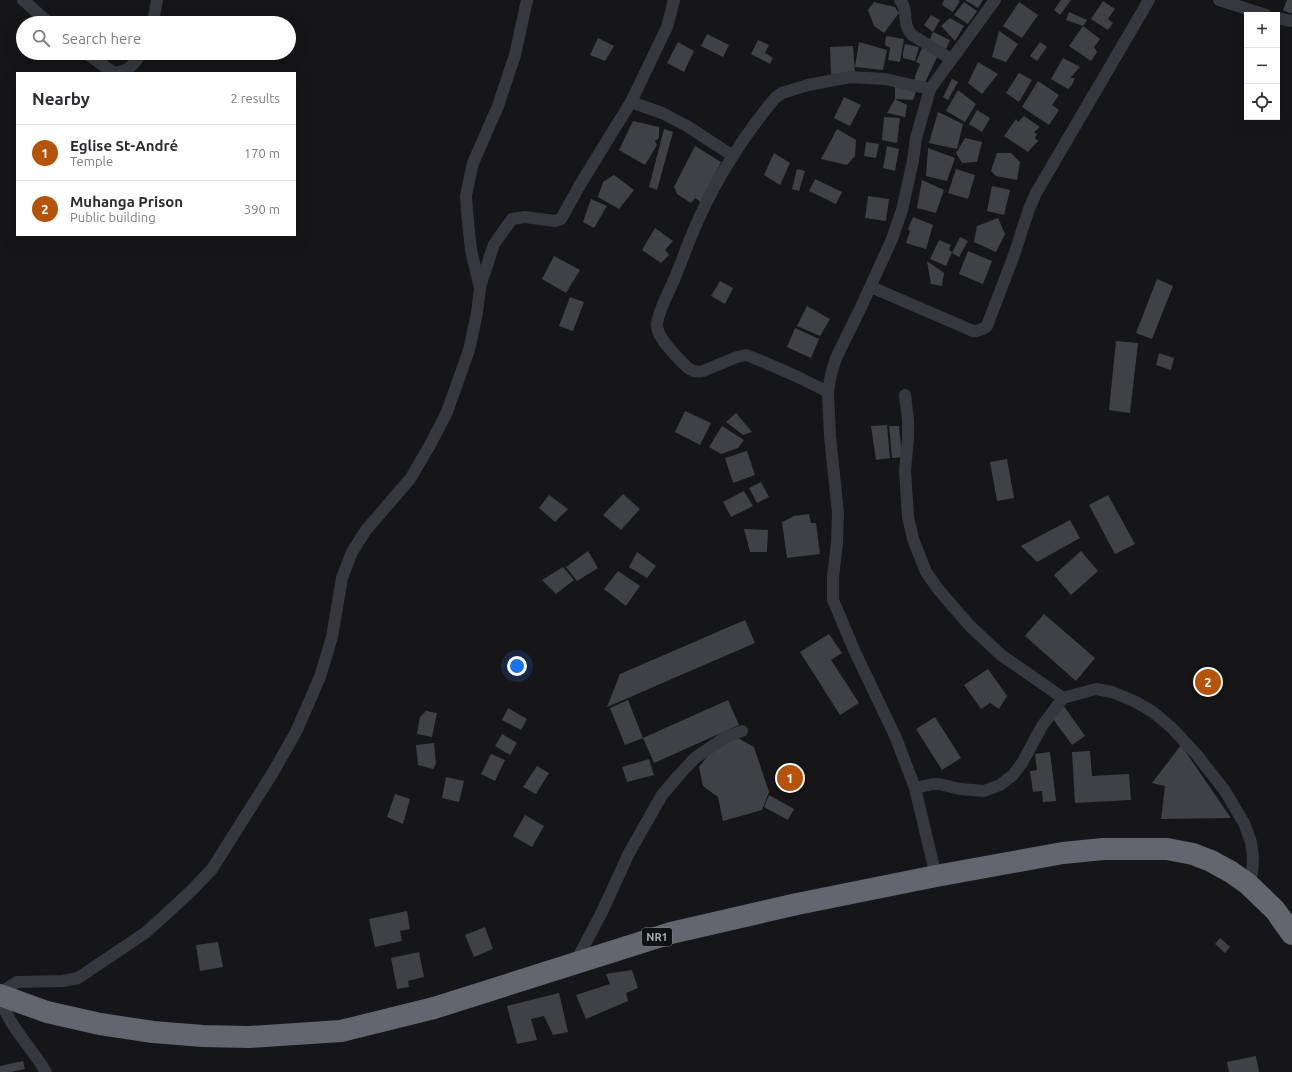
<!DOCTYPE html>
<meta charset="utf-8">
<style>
body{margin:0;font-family:Ubuntu,sans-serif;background:#f7f7f7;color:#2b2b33}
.controls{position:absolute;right:12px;top:12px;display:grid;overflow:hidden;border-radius:0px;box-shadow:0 4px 16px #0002}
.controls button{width:36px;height:36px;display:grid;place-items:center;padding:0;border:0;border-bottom:1px solid #e1e1e2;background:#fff;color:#2b2b33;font:20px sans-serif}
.you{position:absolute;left:517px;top:666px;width:14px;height:14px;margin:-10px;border:3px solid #fff;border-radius:50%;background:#1a73e8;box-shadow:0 0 0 6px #1a73e833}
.badge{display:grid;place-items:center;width:26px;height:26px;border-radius:50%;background:#b45309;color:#fff;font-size:13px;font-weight:700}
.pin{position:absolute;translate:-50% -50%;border:2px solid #fff;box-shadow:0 1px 4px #0006}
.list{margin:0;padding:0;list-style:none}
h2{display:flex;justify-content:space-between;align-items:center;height:52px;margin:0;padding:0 16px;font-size:17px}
h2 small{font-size:13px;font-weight:400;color:#7c7c81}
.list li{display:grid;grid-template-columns:26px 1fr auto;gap:12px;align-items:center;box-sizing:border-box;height:56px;padding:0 16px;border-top:1px solid #e1e1e2}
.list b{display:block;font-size:15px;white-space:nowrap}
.list p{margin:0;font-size:13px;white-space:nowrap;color:#7c7c81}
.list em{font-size:13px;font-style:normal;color:#7c7c81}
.icon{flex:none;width:22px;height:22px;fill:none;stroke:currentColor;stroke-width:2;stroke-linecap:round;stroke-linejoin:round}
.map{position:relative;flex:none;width:1292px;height:1072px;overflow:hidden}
.search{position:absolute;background:#fff;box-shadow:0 4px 16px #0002;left:16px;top:16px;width:280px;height:44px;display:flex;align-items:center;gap:10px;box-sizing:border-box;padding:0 14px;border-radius:22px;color:#7c7c81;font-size:15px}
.panel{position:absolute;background:#fff;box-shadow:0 4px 16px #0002;left:16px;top:72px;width:280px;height:164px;border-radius:0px}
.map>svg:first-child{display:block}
.building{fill:#404145}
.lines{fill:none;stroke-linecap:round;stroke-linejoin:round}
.street{stroke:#37383d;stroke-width:12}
.highway{stroke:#63666e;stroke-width:22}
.labels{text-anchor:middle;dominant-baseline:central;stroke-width:3;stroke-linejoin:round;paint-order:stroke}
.shield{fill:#111113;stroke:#7b7e86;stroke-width:1}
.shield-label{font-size:11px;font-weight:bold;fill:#a8adb8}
</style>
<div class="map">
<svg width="1292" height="1072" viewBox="0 0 1292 1072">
<rect width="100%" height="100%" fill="#161618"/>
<!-- building -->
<g class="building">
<path d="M944 0H958L960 1 953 12 942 5Z"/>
<path d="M965 0H983L978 8Z"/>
<path d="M1061 0H1071L1060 15 1054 10Z"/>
<path d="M1287 0H1292V14L1283 10Z"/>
<path d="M1103 1 1115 9 1108 19 1113 23 1108 30 1091 19Z"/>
<path d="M874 2 895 7 899 13 884 33 874 26 868 10Z"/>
<path d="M964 2 977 11 968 24 954 15Z"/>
<path d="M1019 2 1038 15 1022 38 1003 26Z"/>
<path d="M1069 12 1087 20 1083 26 1066 20Z"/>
<path d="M931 15 940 20 933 32 924 25Z"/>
<path d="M950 18 964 26 955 41 941 26Z"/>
<path d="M1083 26 1100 39 1094 47 1097 52 1091 61 1069 46Z"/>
<path d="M999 31 1018 44 1006 62 992 57Z"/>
<path d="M933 32 950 40 946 49 929 42Z"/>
<path d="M707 34 729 45 723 57 701 46Z"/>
<path d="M886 36 904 39 900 62 888 60 890 48 885 45Z"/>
<path d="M598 38 614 46 605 61 590 55Z"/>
<path d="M758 40 769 45 765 53 773 58 770 64 751 54Z"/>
<path d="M678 42 694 51 684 72 667 63Z"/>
<path d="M859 42 887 50 883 70 855 67Z"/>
<path d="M1040 42 1047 47 1037 61 1030 56Z"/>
<path d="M905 44 919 47 915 61 903 58V53Z"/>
<path d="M853 46 855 73 831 74 830 47Z"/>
<path d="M923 46 939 53 924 85 915 81V76L920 64 916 62Z"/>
<path d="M1063 58 1080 67 1070 78H1075L1072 85 1068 89 1051 79Z"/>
<path d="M978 62 998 74 982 94 968 83Z"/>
<path d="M1019 73 1032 80 1019 102 1006 93Z"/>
<path d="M952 79 958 82 948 100 943 97Z"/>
<path d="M1038 81 1059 95 1052 105 1059 110 1049 125 1022 107Z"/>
<path d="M895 85 916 92 913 100 895 99Z"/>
<path d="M958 90 976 104 965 122 946 111Z"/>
<path d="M844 97 861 105 850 126 834 118Z"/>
<path d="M895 99 907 105 905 117 887 113Z"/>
<path d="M977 110 990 118 982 132 969 124Z"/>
<path d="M938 112 963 124 957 149 929 143Z"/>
<path d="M1024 116 1040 127 1034 132 1037 134 1035 138 1038 141 1028 152 1004 136 1016 119 1018 122Z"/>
<path d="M884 117 900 118 897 143 882 140Z"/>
<path d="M633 121 659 127V138L655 141 657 145 645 165 619 150Z"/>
<path d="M664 129 673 132 657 190 649 187Z"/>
<path d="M837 129 856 140 855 156 847 165 821 159Z"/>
<path d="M965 138 982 142 977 162 962 163 956 153Z"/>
<path d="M866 142 879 144 876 158 864 156Z"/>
<path d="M695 146 721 162 701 202 695 198 691 203 677 194 674 187Z"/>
<path d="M887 146 899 149 895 171 883 168Z"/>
<path d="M928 148 955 158 947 181 926 176Z"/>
<path d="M774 153 790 163 780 185 764 175Z"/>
<path d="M997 153H1011L1020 162 1017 180 996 176 991 171Z"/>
<path d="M797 169 805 171 799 191 792 189Z"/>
<path d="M956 169 975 175 968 199 948 193Z"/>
<path d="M614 175 634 190 619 209 598 197 603 182Z"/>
<path d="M815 179 842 192 836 204 809 191Z"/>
<path d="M922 180 944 190 936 213 917 208Z"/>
<path d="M992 186 1010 190 1004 215 987 211Z"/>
<path d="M868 196 889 199 886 221 865 218Z"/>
<path d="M591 199 607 206 594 228 583 222Z"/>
<path d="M913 217 933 225 926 249 906 243 910 231 908 229Z"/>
<path d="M998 218 1005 234 996 252 974 242 977 226Z"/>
<path d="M655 228 673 241 665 250 669 255 661 263 642 250Z"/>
<path d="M960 237 968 241 959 257 952 253Z"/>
<path d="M939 240 951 245 949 250 952 252 946 266 930 259Z"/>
<path d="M968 251 992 261 983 284 959 274Z"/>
<path d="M554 256 580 270 566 293 542 279Z"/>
<path d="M927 261 944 273 942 286 931 284Z"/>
<path d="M1157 279 1173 286 1152 339 1136 333Z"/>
<path d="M720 281 733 288 725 304 711 296Z"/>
<path d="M570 297 584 302 573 331 559 326Z"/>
<path d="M807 306 830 319 820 336 797 326Z"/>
<path d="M795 328 819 339 811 358 787 347Z"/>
<path d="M1116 341 1138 343 1130 413 1109 410Z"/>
<path d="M1159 353 1174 358 1171 370 1156 365Z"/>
<path d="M685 411 711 423 700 445 675 432Z"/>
<path d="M736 413 752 432 743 435 726 422Z"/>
<path d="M887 425 890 458 876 460 871 426Z"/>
<path d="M722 426 744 440 738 448 721 454 709 447Z"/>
<path d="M889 426H899L902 457 892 458Z"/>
<path d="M747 451 755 475 733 483 725 458Z"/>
<path d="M1007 459 1014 498 997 501 990 462Z"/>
<path d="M761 482 769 497 757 503 749 488Z"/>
<path d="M744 491 753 506 731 517 723 502Z"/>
<path d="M623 494 640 509 621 530 603 515Z"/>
<path d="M549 495 568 509 555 522 539 508Z"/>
<path d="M1108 495 1135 544 1115 554 1089 505Z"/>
<path d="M809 514 811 523H816L820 554 787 558 782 522 794 516Z"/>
<path d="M1070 520 1080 538 1037 562 1021 546Z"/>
<path d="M744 529 768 530 767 552H750Z"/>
<path d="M588 551 598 568 577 581 566 567Z"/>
<path d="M1081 551 1098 571 1071 595 1054 575Z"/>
<path d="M637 552 656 566 647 578 629 567Z"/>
<path d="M563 567 574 580 556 594 542 580Z"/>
<path d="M618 571 640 586 626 606 604 589Z"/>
<path d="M1044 614 1095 658 1076 681 1025 636Z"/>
<path d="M745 620 755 643 607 707 620 674Z"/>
<path d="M829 634 842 653 831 660 859 703 840 715 800 652Z"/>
<path d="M988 669 1007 696 999 709 990 703 981 709 964 685Z"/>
<path d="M628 700 643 738 625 745 610 708Z"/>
<path d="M728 700 739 725 654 763 643 738Z"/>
<path d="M1063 705 1085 736 1072 745 1053 719Z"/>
<path d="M508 708 527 719 521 730 502 720Z"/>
<path d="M426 711 437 713 432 737 417 734 420 717Z"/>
<path d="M935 717 961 758 942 770 916 729Z"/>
<path d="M502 734 517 743 510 755 495 746Z"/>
<path d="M736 737 754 747 769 792 762 810 723 821 718 797 703 786 699 767 712 751Z"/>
<path d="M434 743 436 764 433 769 418 765 416 745Z"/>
<path d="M1181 745 1231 818 1161 819 1165 786 1152 783Z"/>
<path d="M1090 751 1092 776 1129 774 1131 800 1075 803 1072 752Z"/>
<path d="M1050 752 1056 801 1043 802 1042 791 1033 792 1030 771 1037 770 1035 754Z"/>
<path d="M491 754 505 760 495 781 481 774Z"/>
<path d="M649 759 654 775 627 782 622 767Z"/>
<path d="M537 766 549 773 536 794 523 787Z"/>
<path d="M446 777 464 781 459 802 442 798Z"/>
<path d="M395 794 410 799 403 824 387 817Z"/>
<path d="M769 795 794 809 788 820 764 807Z"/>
<path d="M525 815 544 826 532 847 513 836Z"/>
<path d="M407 911 410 929 400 931 402 941 375 947 369 919Z"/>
<path d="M485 927 493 949 474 957 465 935Z"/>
<path d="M1220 938 1230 947 1225 953 1215 944Z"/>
<path d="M218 942 223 967 200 971 196 945Z"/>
<path d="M419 952 424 977 408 981 409 987 397 989 391 958Z"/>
<path d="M632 970 638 988 626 993 628 1001 586 1019 576 995 610 984 606 974Z"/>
<path d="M559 993 568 1032 553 1035 544 1016 531 1019 537 1040 517 1044 507 1006Z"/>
<path d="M1256 1056 1259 1072H1229L1227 1062Z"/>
<path d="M23 1061 25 1069 11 1072H0V1066Z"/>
</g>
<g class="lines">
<!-- street -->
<g class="street">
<path d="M23 0 49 23"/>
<path d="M900 0C909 10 901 23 912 35L951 59"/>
<path d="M1219 0 1266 15"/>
<path d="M1277 18 1292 21"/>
<path d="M153 23 157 0"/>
<path d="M86 53 114 73C129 71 133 66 141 53"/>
<path d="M631 102 662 113 687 126 733 156"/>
<path d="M480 287 494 244 512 219 525 217 555 221 561 219 581 183 631 102 667 27 674 0"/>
<path d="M871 287 973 331C979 331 982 330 987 326L1014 255 1029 209 1036 193 1149 0"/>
<path d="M828 392 798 377 759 360 746 355 737 357 703 371C690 374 684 364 676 356 669 348 657 336 657 325 657 314 669 291 674 280 681 264 686 248 693 232 713 184 742 138 775 98L782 93 808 85 850 77 885 79 930 89"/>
<path d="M905 395 908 420V439L905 470 908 517 913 539 926 572 938 589 950 603 970 626 1001 655 1063 698"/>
<path d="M915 788 933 784H939L960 789 984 791 1000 785 1013 775 1022 763 1042 726 1063 698 1096 689 1112 692 1134 701 1153 712 1172 728 1197 755 1225 791 1244 823 1251 842 1253 858 1252 873 1248 884"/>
<path d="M936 876 915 788 896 738 855 652 833 600V577L837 542 838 513 830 436 828 392 831 374 836 358 862 305 892 239 902 210 913 161 916 138 930 89 995 0"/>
<path d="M575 963 602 912 629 853 662 795 679 775 695 758 724 738 742 731"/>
<path d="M0 993 17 982 63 981 78 978 145 933 163 917 192 890 212 869 272 774 296 732 320 677 332 637 342 578 352 552 366 530 410 479 430 445 447 412 469 350 477 313 480 288 471 250 467 212 466 196 469 181 473 163 498 106 515 55 527 0"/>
<path d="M0 999C10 1027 31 1047 46 1072"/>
</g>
<!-- highway -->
<path class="highway" d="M0 995 47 1012 100 1024 153 1032 203 1036 249 1037 341 1031 434 1008 671 933 797 904 936 876 1063 853 1103 849H1167L1193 854 1211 861 1231 872 1248 884 1275 910 1292 934"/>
</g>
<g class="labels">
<!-- shield labels -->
<rect class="shield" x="642" y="928" width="30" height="18" rx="3"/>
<g class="shield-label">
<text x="657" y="937">NR1</text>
</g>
</g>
</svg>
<div class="controls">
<button>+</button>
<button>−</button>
<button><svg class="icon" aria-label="locate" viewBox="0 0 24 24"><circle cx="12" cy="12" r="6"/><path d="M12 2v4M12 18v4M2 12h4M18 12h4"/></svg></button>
</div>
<div class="you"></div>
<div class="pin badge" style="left:790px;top:778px">1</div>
<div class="pin badge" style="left:1208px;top:682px">2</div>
<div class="search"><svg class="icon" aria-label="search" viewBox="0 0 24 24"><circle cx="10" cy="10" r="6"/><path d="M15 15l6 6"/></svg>Search here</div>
<section class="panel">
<h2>Nearby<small>2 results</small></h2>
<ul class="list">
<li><span class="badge">1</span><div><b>Eglise St-André</b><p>Temple</p></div><em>170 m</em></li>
<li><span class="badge">2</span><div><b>Muhanga Prison</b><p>Public building</p></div><em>390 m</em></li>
</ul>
</section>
</div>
